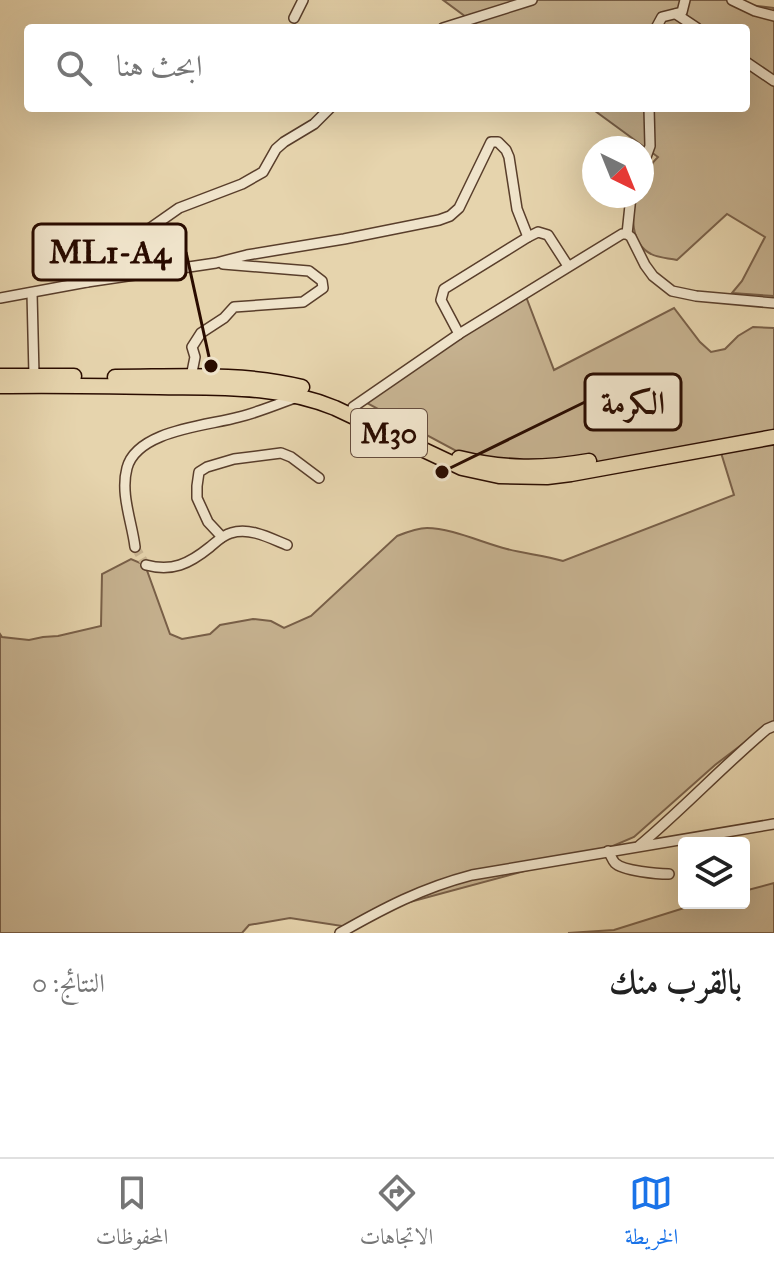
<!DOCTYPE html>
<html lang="ar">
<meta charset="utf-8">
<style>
body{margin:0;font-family:"IM FELL Great Primer",Amiri,serif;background:#f6f6f6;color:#222;direction:rtl}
.controls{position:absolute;right:24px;bottom:24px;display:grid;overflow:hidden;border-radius:8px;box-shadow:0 8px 32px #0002}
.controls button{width:72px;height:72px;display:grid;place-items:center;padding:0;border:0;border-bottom:2px solid #e0e0e0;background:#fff;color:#222;font:40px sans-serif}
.compass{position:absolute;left:582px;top:136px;width:72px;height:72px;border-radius:50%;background:#fff;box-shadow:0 8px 32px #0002;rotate:137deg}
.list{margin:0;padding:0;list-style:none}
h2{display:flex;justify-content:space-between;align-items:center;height:104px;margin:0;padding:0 32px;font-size:34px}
h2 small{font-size:26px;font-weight:400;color:#767676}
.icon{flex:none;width:44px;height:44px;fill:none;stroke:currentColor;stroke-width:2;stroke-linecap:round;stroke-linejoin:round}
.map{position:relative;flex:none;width:774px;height:933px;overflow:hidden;direction:ltr}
.search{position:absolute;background:#fff;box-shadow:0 8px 32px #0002;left:24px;right:24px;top:24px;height:88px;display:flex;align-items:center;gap:20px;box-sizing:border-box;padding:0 28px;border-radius:8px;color:#767676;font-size:30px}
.sheet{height:224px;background:#fff}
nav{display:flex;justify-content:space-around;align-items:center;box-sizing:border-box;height:112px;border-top:2px solid #e0e0e0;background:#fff;font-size:22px;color:#767676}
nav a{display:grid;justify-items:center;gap:4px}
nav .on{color:#1a73e8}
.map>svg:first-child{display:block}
.green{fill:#c6b290;stroke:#785f48;stroke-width:2}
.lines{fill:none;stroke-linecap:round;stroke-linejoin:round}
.minor-tunnel{stroke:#cab693;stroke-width:9;stroke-dasharray:9 4.5;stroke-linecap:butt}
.minor-casing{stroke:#593e2b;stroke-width:12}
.highway-casing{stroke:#2a0c00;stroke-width:17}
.minor{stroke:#efe3ca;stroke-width:9}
.highway{stroke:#e6d4ad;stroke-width:14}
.labels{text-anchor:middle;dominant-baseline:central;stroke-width:6;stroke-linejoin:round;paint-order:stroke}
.shield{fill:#efe3ca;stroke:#654c3d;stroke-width:2}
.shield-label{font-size:28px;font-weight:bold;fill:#2a0c00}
.leader{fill:none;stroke:#2a0c00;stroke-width:3}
.callout-dot{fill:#2a0c00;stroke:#efe3ca;stroke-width:3}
.callout{fill:#efe3ca;stroke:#2a0c00;stroke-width:3}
.callout-label{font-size:32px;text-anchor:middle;font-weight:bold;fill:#2a0c00}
</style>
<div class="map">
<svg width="774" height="933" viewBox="0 0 774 933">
<rect width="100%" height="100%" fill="#e6d4ad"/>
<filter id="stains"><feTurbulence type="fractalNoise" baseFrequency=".0025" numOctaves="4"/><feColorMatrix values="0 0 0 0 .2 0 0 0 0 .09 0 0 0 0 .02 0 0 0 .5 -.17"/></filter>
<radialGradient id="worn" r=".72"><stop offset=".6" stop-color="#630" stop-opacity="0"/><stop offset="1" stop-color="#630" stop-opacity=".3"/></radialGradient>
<!-- green -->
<g class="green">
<path d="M443 0H742L748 5 774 8V296L732 293 742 281 765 237 727 214 677 260C669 258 658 258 651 254 630 243 631 215 637 196H642C642 178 646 169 658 157L591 108H746V28H481Z"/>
<path d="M525 294 554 370 674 308 700 342 711 352 725 349 738 336 753 327 774 328V723L765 727 715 765 634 837 606 849 395 906 355 928 290 918 249 925 242 933H0V634L2 637 29 640 43 637 58 636 101 626 102 574 131 559 145 565 170 634 182 639 210 634 220 625 253 619 271 621 284 628 311 616 397 536C407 532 417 528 427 528 451 528 483 543 507 549 525 554 544 555 563 561L734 495 718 443 622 466 501 475 363 401Z"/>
<path d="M774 883V933H568L614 930 700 903H744V891Z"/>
</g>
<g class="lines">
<!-- minor-tunnel -->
<path class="minor-tunnel" d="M135 547 146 565"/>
<!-- minor casing -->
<g class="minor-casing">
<g id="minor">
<path d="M732 0 755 11 774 16"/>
<path d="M676 14 697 28"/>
<path d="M294 18 303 0"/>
<path d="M443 28 532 0"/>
<path d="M656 28 662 17 682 12 685 0"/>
<path d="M746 62 774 81"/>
<path d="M642 168 650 146 649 108"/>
<path d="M627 234 631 196"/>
<path d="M528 237 538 232 548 235 568 266"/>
<path d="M87 282 109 260 139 236 179 208 242 184 263 172 276 149 284 142 314 124 330 108"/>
<path d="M32 293 34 375"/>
<path d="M0 298 87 282 216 263 247 255 344 239 439 220 450 216 459 208 491 142H498L506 150 509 157 517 209 528 237 444 289 441 300 459 334"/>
<path d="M191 377 195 357 192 347 201 333 224 318 234 307 303 302 323 288 322 281 309 271 223 264"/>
<path d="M353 407 459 334 622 234H627L631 237 645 265 653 276 672 291 696 296 774 303"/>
<path d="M222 537 208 522 197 498V486L199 472 207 467 234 459 281 453 291 457 319 478"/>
<path d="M135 547C132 522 120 494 127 468 137 430 207 426 239 417 259 412 278 404 297 397"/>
<path d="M146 565C172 572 189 564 210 547 216 542 223 535 231 533 250 527 270 538 287 545"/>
<path d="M640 845C684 808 723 766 767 729L774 726"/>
<path d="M608 851C611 855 612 860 615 863 623 871 658 874 669 874"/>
<path d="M340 933C384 908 422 888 472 875L774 824"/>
</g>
</g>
<!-- highway casing -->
<g class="highway-casing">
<g id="highway">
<path d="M0 376H74"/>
<path d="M115 377C176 377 242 372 302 387"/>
<path d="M0 386C53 385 106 386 159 387 219 388 279 385 335 408L462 468 499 476 547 477 571 474 774 437"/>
<path d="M459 458C504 469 543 469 589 461"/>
</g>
</g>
<!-- minor -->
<use href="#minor" class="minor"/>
<!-- highway -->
<use href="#highway" class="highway"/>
</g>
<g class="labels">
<!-- shield labels -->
<rect class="shield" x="351" y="409" width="76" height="48" rx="6"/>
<g class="shield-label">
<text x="389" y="433">M30</text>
</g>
</g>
<!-- callouts -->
<path class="leader" d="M211 366L186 252M442 472L585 402"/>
<g class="callout-dot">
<circle cx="211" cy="366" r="8"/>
<circle cx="442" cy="472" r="8"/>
</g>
<g class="callout">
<rect x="33" y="224" width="153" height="56" rx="8"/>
<rect x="585" y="374" width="96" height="56" rx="8"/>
</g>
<g class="callout-label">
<text x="110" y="263">ML1-A4</text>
<text x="633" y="414">الكرمة</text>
</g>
<rect width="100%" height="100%" filter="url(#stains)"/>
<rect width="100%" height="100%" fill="url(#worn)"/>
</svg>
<div class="controls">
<button><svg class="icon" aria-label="layers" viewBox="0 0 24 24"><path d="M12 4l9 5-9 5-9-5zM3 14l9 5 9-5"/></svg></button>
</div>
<svg class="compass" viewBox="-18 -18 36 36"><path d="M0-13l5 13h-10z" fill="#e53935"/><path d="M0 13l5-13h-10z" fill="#767676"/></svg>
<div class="search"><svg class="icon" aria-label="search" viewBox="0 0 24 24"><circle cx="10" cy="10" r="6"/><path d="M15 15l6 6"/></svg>ابحث هنا</div>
</div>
<section class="sheet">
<h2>بالقرب منك<small>النتائج: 0</small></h2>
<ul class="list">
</ul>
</section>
<nav>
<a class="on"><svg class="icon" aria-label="map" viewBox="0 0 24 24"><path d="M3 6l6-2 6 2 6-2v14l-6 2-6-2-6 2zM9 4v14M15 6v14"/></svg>الخريطة</a>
<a><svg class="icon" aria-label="directions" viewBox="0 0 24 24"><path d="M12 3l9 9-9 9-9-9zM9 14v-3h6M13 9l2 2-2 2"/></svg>الاتجاهات</a>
<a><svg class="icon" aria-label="saved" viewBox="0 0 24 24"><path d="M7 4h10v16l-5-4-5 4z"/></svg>المحفوظات</a>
</nav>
